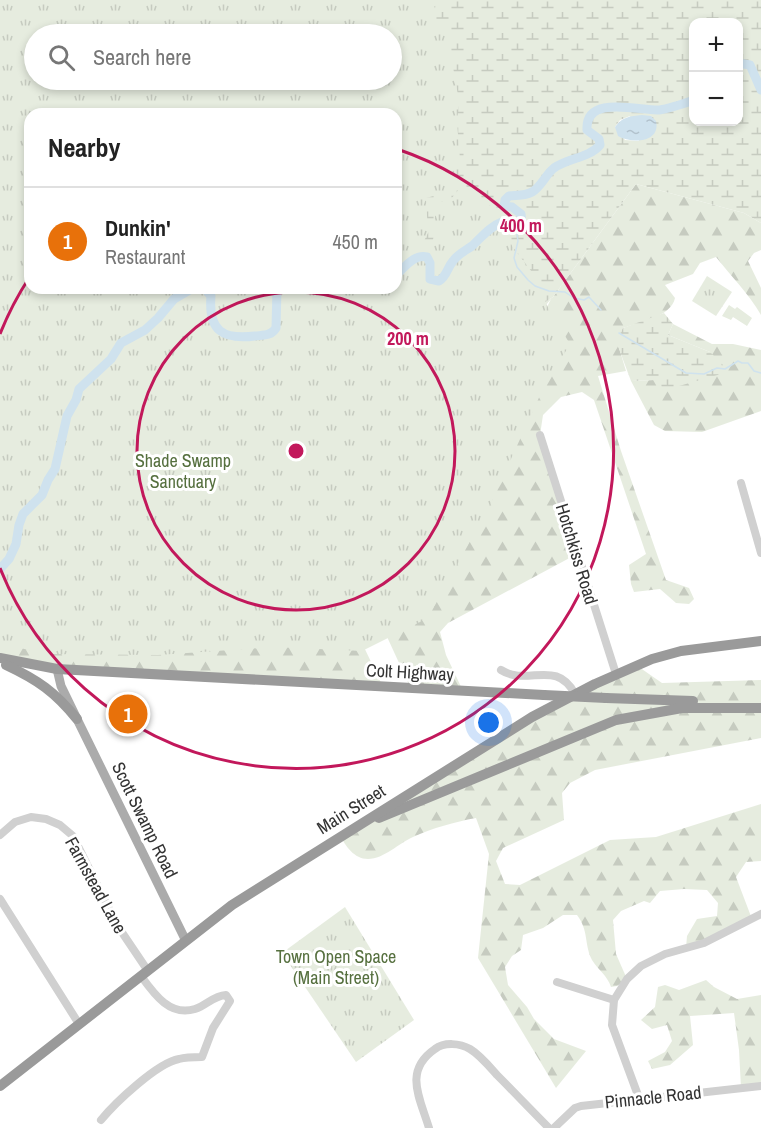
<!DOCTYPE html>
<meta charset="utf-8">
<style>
body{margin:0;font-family:"Archivo Narrow",sans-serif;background:#f2f2f2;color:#222}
.controls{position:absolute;right:18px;top:18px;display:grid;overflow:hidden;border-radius:12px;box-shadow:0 3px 9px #0003}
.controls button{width:54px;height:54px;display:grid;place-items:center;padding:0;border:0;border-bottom:2px solid #e0e0e0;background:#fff;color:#222;font:30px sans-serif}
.you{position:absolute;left:489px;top:723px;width:21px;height:21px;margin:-15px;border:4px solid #fff;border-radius:50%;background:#1a73e8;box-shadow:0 0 0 9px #1a73e833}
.badge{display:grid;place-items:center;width:39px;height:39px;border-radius:50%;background:#7c3aed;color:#fff;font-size:20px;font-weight:700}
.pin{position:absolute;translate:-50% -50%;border:3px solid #fff;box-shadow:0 2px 6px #0006}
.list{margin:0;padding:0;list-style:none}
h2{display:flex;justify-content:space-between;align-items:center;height:78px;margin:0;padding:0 24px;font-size:26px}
h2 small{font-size:20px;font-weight:400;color:#767676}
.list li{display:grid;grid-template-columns:39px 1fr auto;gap:18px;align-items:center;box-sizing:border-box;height:108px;padding:0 24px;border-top:2px solid #e0e0e0}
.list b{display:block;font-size:22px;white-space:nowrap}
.list p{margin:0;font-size:20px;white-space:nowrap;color:#767676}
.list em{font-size:20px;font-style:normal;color:#767676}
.icon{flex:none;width:33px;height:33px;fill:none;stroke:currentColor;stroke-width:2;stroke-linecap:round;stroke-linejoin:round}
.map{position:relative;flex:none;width:761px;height:1128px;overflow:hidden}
.search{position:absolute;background:#fff;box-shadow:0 3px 9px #0003;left:24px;top:24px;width:378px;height:66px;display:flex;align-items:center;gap:15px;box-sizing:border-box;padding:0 21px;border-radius:33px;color:#767676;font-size:22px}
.panel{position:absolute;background:#fff;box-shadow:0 3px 9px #0003;left:24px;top:108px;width:378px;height:186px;border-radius:18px}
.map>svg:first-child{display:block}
.grass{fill:#e6ecdf}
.forest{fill:url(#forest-firs)}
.wetland{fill:url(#wetland-marsh);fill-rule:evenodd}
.park{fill:url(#park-tufts);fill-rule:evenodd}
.water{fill:url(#water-ripples)}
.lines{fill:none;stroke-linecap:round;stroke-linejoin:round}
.stream{stroke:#cfe2ee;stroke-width:1.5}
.river{stroke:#cfe2ee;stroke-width:9}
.minor{stroke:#d0d0d0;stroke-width:8}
.major{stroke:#ababab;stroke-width:9}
.highway{stroke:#9a9a9a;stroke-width:10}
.highway-bridge{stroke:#9a9a9a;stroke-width:10}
.ring{fill:none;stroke:#c2185b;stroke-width:3}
.labels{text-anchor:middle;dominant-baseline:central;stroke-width:6;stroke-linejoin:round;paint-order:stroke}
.park-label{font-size:18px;fill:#56703f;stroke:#fff}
.street-label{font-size:18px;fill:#333;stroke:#fff}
.centre{fill:#c2185b;stroke:#fff;stroke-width:3}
.ring-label{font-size:18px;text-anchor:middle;font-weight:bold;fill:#c2185b;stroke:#fff;stroke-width:6;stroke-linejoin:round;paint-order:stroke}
</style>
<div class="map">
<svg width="761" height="1128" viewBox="0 0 761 1128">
<defs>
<pattern id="forest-firs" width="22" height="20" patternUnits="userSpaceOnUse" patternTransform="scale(1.5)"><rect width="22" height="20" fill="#e6ecdf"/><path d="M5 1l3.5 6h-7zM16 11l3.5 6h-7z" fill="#c6cbc0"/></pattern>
<pattern id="wetland-marsh" width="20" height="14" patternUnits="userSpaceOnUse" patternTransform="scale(1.5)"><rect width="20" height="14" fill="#e6ecdf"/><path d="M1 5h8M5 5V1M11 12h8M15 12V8" fill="none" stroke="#c6cbc0"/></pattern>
<pattern id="park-tufts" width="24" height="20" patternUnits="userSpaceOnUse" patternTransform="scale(1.5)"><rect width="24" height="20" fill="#e6ecdf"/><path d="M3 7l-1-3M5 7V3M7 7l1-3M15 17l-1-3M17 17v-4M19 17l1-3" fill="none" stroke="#c6cbc0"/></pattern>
<pattern id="water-ripples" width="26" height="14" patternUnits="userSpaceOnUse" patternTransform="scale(1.5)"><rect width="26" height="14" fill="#cfe2ee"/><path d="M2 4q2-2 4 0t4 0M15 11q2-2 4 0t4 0" fill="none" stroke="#b2c2cd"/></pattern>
</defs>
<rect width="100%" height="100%" fill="#fff"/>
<!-- grass -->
<path class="grass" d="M729 305 735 309 737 307 752 318 747 326 733 317 731 320 722 316Z"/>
<!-- forest -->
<g class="forest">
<path d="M636 184 744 213 761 223V250L754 253 748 261 761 288V315C749 294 731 276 716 257L700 263 693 274 665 285 675 298C671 317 640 322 623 328L617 341 626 371 598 376 621 451 666 580 689 588 694 599 689 604 676 603 660 589 634 592 631 584 629 565 646 554 594 400 582 392 561 397 543 415 540 435 577 554 448 623 440 632 446 655 463 691 411 689 377 615 472 455 551 299 519 337 352 622 383 687 57 669 0 658V616L358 424 553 297Z"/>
<path d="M673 324 712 344H733L761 350V411L702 432 665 431 654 425 631 381 654 380 710 352 668 335Z"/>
<path d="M636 665 662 683 761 680V738L595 770 570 783 562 793 564 820 503 848 496 861 505 884 520 885 610 840 656 837 761 804V861L746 862 736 877 752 919 686 948 687 936 697 919 717 916 718 903 707 890 684 889 660 891 650 903 644 901 621 911 613 920 616 954 627 979 617 986 611 987C607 975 598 970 592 960 584 944 589 931 577 915H563L543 928 523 935 521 950 512 956 505 967 508 985 527 1007 534 1019 554 1039 586 1051 556 1088 478 958 489 854 476 818C454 822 433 828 413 837 399 843 384 859 368 859 354 859 346 846 340 836L506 733Z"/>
<path d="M706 980 714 987 737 999 761 995V1086L741 1088 739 1050 734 1013 690 1016 693 1045 670 1065 652 1069 648 1061 665 1052 672 1041 667 1025 652 1029 641 1020 655 1007 658 987 665 985 679 990Z"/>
</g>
<!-- wetland -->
<g class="wetland">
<path d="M0 0H761V223L744 213 636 184 553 297 470 352 30 288H396V114H30ZM694 22H738V122H694ZM34 34H392V80H34ZM630 116 639 141 625 140 615 127 620 120Z"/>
<path d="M664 313 673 324 668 335 710 352 723 365 721 374 665 390 654 380 631 381 616 341 623 328Z"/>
</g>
<!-- park -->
<g class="park">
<path d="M0 0H436L433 26 451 27 449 44 459 101 457 122 460 159 458 178 445 193 426 198 428 233 422 245 430 248 435 234V203L451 199 463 184 482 201 501 212 512 246 535 276 549 310 570 344 542 391 490 505 428 618 362 651 275 647 158 655 43 654 2 643 0 633ZM392 34V80H34V34ZM30 114H396V288H30Z"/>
<path d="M707 276 732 292 716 316 692 301Z"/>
<path d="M345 907 414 1020 356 1062 282 953Z"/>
</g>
<!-- water -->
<path class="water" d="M642 115 651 116 656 121C661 143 631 144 618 136L615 127C622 117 630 116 642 115Z"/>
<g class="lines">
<!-- stream -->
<g class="stream">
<path d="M516 228 518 241 514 258 517 267 528 280 535 286 549 291 565 292 574 298 584 300 589 297 601 310"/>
<path d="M619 333 686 373 704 374 717 368 725 369 738 361 742 363H748L754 371 761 373"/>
</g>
<!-- river -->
<g class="river">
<path d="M738 63 750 65 761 90"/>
<path d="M396 275C405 267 414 254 427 257L430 263V279L439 281C447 276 447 268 453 261 458 254 465 251 472 246 482 237 489 227 502 222L514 228H519L522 223 521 214 512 207 504 206 505 200 509 196C517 195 525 196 532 192 541 187 546 174 554 168 568 158 589 158 600 145L599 139 587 130C585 95 636 110 657 110 666 110 685 103 694 100"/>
<path d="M0 569 9 559 16 544 19 525 23 514 42 495 48 480 55 469 67 416 76 400 79 389 111 359 121 343 145 330 158 318 174 299 191 289 199 288 206 290 211 296C208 331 223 340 255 336 264 335 271 336 276 328L277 288"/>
</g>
<!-- minor -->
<g class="minor">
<path d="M540 435 616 674"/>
<path d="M741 483 761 553"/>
<path d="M501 670C528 687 556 658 575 694"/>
<path d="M0 835 15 822 31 817 46 819 60 825 73 836 117 925 148 971"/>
<path d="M0 899 79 1024"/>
<path d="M557 982 614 1000"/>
<path d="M639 1098 612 1025 614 1000 627 979 641 966 665 954 704 943 761 914"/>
<path d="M101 1120C115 1103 157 1063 179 1059 186 1057 195 1057 202 1057L213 1028 230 1001 226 995C213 996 207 1005 195 1009 170 1017 154 994 141 976"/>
<path d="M429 1128C420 1098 403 1071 435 1049 444 1042 460 1043 470 1049 480 1055 489 1066 497 1075 514 1092 531 1110 549 1128"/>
<path d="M554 1128 575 1108 581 1106 761 1086"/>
</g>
<!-- major -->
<path class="major" d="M57 669 61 686 77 719 185 939"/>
<!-- highway -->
<g class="highway">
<path d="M0 658 57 669 544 695"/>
<path d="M6 665C38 680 55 692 77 719"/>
<path d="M606 698 693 701"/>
<path d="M379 818 616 720 682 708H761"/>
<path d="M0 1086 232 905 532 717 595 684 652 659 681 651 761 641"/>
</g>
<!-- highway-bridge -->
<path class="highway-bridge" d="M544 695 606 698"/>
</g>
<!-- distance rings -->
<g class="ring">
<circle cx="296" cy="451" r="159"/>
<path d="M0 334A318 318 0 0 1 29 278M397 149A318 318 0 1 1 0 568"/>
</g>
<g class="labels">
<!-- park labels -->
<g class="park-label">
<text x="183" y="460">Shade Swamp<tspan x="183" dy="21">Sanctuary</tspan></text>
<text x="336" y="956">Town Open Space<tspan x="336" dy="21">(Main Street)</tspan></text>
</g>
<!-- street labels -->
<g class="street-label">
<text transform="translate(577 554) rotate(73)">Hotchkiss Road</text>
<text transform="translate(410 672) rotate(3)">Colt Highway</text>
<text transform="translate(351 809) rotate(-32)">Main Street</text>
<text transform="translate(145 820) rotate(64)">Scott Swamp Road</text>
<text transform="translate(96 885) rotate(61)">Farmstead Lane</text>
<text transform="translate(653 1097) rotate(-6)">Pinnacle Road</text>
</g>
</g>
<circle cx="296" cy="451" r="9" class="centre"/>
<g class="ring-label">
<text x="521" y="232">400 m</text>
<text x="408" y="345">200 m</text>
</g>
</svg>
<div class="controls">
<button>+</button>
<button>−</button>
</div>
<div class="you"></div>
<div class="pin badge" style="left:128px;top:714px;background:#e8710a">1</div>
<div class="search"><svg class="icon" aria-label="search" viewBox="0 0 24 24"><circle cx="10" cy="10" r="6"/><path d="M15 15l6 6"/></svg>Search here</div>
<section class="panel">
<h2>Nearby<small></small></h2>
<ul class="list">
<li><span class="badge" style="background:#e8710a">1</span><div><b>Dunkin'</b><p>Restaurant</p></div><em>450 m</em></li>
</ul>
</section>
</div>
